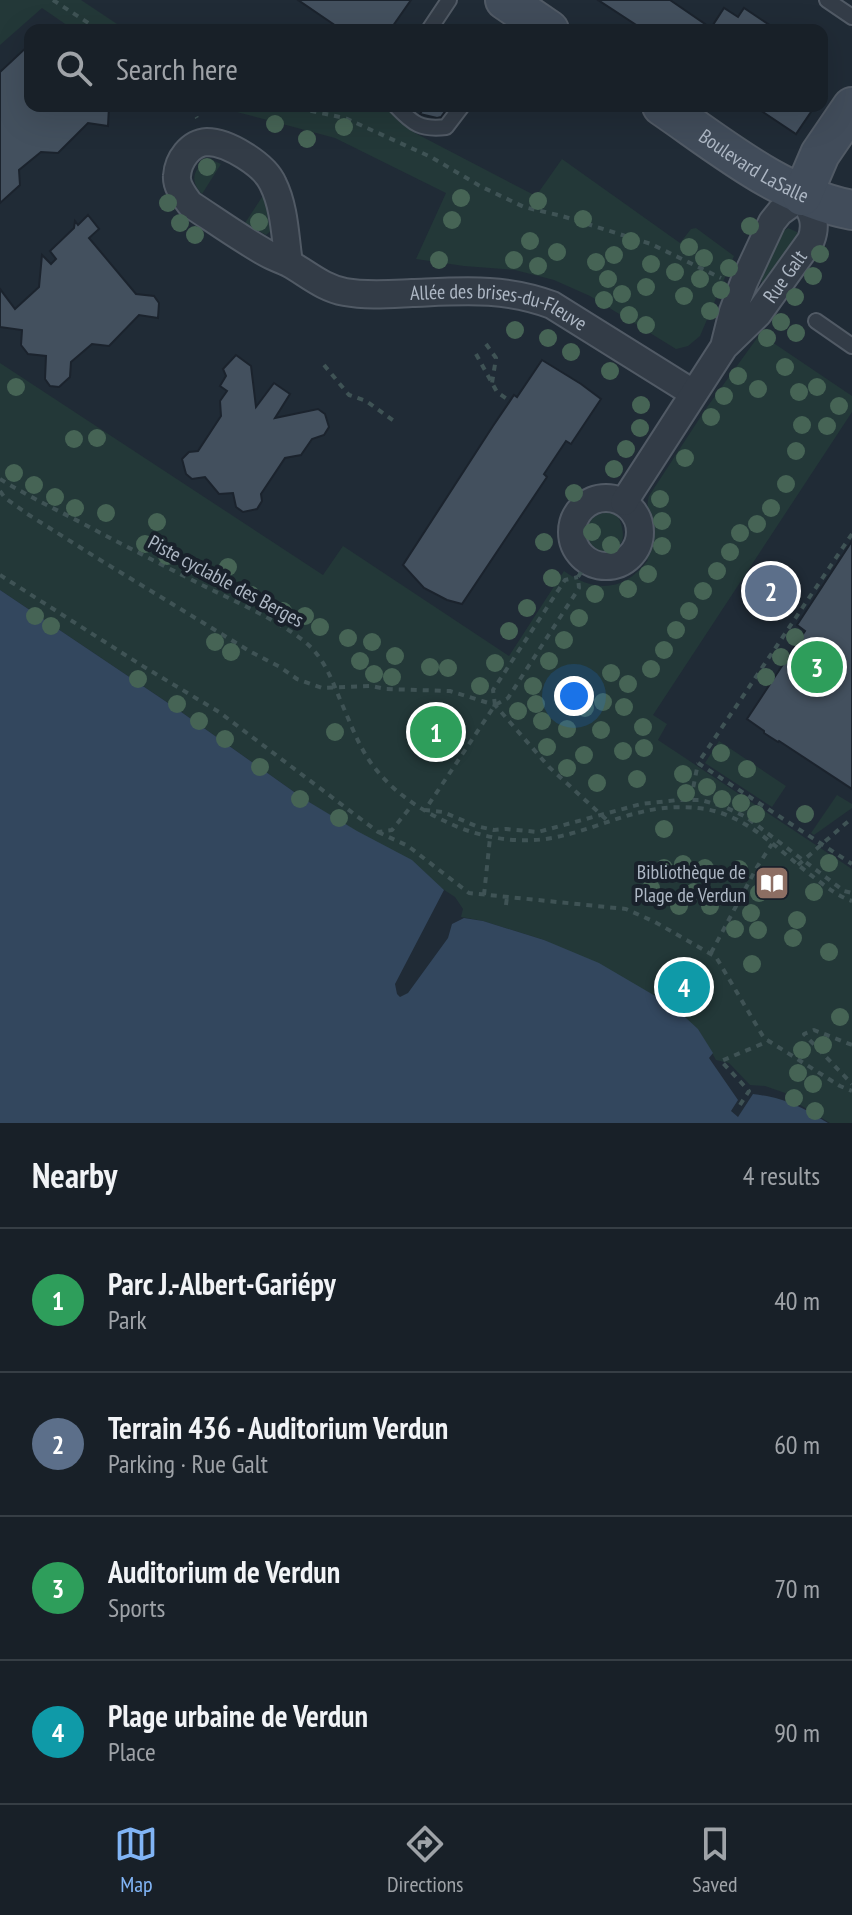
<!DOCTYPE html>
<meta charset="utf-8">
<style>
body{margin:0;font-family:"PT Sans Narrow",sans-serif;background:#252d34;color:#f1f3f6}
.you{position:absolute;left:574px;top:696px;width:28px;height:28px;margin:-20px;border:6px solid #fff;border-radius:50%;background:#1a73e8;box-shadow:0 0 0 12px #1a73e833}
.badge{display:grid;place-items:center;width:52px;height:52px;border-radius:50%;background:#81b4f5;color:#fff;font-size:26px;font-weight:700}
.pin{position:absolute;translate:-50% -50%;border:4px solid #fff;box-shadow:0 2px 8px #0006}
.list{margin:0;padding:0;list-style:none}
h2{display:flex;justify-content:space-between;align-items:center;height:104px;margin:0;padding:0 32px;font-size:34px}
h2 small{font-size:26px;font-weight:400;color:#9fa3a8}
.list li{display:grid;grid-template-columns:52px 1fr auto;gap:24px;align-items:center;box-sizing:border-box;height:144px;padding:0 32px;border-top:2px solid #363e45}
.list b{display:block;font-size:30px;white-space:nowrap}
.list p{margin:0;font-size:26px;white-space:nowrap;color:#9fa3a8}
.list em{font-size:26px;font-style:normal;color:#9fa3a8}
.icon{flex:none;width:44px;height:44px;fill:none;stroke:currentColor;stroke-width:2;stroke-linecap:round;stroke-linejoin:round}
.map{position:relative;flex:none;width:852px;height:1123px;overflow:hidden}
.search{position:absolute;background:#182028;box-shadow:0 8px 32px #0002;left:24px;right:24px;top:24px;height:88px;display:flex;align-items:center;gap:20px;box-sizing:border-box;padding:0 28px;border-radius:16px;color:#9fa3a8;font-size:30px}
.sheet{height:680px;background:#182028}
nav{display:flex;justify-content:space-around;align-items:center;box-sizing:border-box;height:112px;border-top:2px solid #363e45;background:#182028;font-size:22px;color:#9fa3a8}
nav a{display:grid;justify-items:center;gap:4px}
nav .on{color:#81b4f5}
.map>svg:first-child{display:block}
.green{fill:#233838}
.water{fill:#33475e}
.building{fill:#43505e;stroke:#1b232d;stroke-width:2}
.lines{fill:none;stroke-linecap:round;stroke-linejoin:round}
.lane-casing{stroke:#515a65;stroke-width:18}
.street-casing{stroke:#515a65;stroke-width:30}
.secondary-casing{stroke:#515a65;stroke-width:42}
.path{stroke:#3f5355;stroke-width:4;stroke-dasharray:6 6;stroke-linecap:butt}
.lane{stroke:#333c47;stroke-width:14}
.street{stroke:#333c47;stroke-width:26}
.secondary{stroke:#414c5a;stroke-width:38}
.tree{fill:#466455}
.labels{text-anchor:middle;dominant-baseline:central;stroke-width:8;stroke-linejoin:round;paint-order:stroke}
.street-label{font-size:20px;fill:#adb7c4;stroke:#19212b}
.poi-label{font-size:20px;fill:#adb7c4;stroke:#19212b;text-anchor:end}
</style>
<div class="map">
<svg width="852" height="1123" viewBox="0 0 852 1123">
<rect width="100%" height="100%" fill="#202b36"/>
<!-- green -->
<g class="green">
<path d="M0 0H81L126 30H74L42 8 0 45Z"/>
<path d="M214 106H387L395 118 415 133 536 196 562 159 680 243 691 229 696 228 734 256 700 336 688 346 676 349 590 296 554 280 515 270 464 266 416 259 446 193 335 138Z"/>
<path d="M212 160 221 164 202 194C188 180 194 165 212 160Z"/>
<path d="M264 194 272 230 266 235 245 223Z"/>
<path d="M788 228 797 232 798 238 764 284 762 283 761 277 781 233Z"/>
<path d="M760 334 852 396V412L653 715 667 724 658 740 852 869V1123H830L797 1103 785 1093 765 1086 750 1085 729 1063 716 1060 698 1029 544 940 483 921 461 917 463 909 455 897 304 799 177 709 0 590V363L323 575 343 546 509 656 564 571C595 593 624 592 648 560L645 558C648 549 652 540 652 530 651 517 645 509 649 496L705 410Z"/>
<path d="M609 512 617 513C626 535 628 550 599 554 574 537 580 517 609 512Z"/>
<path d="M719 741 786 786 772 807 705 763Z"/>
<path d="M837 795 852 804V808L814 835 811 833Z"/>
</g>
<!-- water -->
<path class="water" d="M0 590 177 709 304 799 357 831 412 860 444 890 395 984 397 994 400 997 408 993 448 938 452 924 464 918 483 921 544 940 599 963 674 1007 698 1029 713 1053 709 1058 738 1100 731 1111 738 1117 753 1094C785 1098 800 1106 828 1123H0Z"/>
<!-- building -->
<g class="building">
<path d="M298 0H411L390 30H342Z"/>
<path d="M598 0H670L711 28 724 8 738 17 744 8 777 30H644Z"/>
<path d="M30 44V106H109L108 126 88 123 58 153 41 152 19 170 20 185 0 203V72Z"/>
<path d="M425 106H449L441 117 437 118 420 114Z"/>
<path d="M754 106H815L796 134Z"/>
<path d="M88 215 99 229 89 238 136 294 154 296 159 303 158 318 139 315 109 346 92 344 71 362 70 377 59 387 50 386 45 379 46 356 28 354 21 345 22 330 0 327V289L15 309 39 287 42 255 51 264 56 259 50 251 74 228 75 221 78 225Z"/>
<path d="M236 355 251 366 256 407 274 383 290 394 275 418 318 409 325 414 329 427 324 435 312 439 301 455 285 458 261 494 262 501 257 509 243 512 236 507 233 493 219 494 205 477 192 479 186 474 182 459 189 452 198 451 221 416 220 401 227 391 220 386 226 376 223 369Z"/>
<path d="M542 360 581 384 601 399 571 444 566 441 544 474 547 477 462 604 447 600 424 588 403 565 493 426 514 395 517 397Z"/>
<path d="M852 541V789L779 741 778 742 764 733V731L747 719 805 631 797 625Z"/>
</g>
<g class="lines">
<!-- lane casing -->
<g class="lane-casing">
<g id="lane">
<path d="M827 0 852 17"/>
<path d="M429 30 449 0"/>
<path d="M396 106C413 124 421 130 446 127L462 106"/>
<path d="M816 321 852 346"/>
</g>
</g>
<!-- street casing -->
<g class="street-casing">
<g id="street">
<path id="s1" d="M289 263C285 238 285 208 273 184 265 165 228 142 207 142 190 143 178 160 177 176 176 186 184 196 190 204 216 221 241 239 268 254 275 258 283 260 290 264 308 274 323 288 345 292 366 296 390 294 412 293 462 291 504 287 552 305L693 393"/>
<circle cx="606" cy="532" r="34"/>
<path id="s2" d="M624 502 724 347 758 314 811 240C818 222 811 211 802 196L780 212 772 222 744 282 733 311 724 347"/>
</g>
</g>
<!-- secondary casing -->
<g class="secondary-casing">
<g id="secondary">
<path d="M505 0 549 30"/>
<path id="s3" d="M662 106C722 147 780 196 852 210"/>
<path d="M802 196 820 154 852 107"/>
</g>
</g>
<!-- path -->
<g class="path">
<path d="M53 0 99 30"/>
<path d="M191 106 197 118"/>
<path d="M287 106 345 118 431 157 480 186 524 207 562 216 651 244 721 278"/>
<path d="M486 344 496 358 492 383"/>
<path d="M476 354 497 392 510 401"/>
<path d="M324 365 349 395 366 401 394 421"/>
<path d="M0 479C26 495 53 508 80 522 121 544 162 565 204 586 238 603 274 618 304 641 324 657 332 680 341 702 351 724 359 748 374 767 394 793 422 811 451 824 482 838 518 844 552 838 608 827 643 800 705 809 749 816 781 853 816 879 828 888 838 896 852 901"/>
<path d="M0 491 5 498 29 515 97 558 251 652 280 667 297 679 322 688 371 686 386 689 450 691 495 705 549 767 608 821"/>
<path d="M852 534 698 763 852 864"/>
<path d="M588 562 578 577 579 588 508 698 495 705 425 810 443 812 476 826 494 830 506 829 538 832 641 804 678 800H701L725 807 746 817 844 891 852 893"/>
<path d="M0 575 141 665 219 712 378 832 392 830 413 804"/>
<path d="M495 705 493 690 565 580 578 577"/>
<path d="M691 799 698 763"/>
<path d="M378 832 408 846 469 893 626 909 655 922 716 957 764 1038 840 1086 852 1091"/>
<path d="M798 865 852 818"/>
<path d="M484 895 490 838"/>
<path d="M506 905 507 897"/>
<path d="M711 953 757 867 772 844"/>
<path d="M852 1045 814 1030 804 1034 852 1084"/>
<path d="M740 1105 749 1091 721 1061 769 1041"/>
</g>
<!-- lane -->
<use href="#lane" class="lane"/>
<!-- street -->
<use href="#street" class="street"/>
<!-- secondary -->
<use href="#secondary" class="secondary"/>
</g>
<!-- trees -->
<g class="tree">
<circle cx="275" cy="124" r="9"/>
<circle cx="344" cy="127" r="9"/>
<circle cx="307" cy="139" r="9"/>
<circle cx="207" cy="167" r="9"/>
<circle cx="461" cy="198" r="9"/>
<circle cx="538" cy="201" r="9"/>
<circle cx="168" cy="203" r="9"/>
<circle cx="583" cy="219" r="9"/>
<circle cx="452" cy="220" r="9"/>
<circle cx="259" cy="222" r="9"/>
<circle cx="180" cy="223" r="9"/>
<circle cx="750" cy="226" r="9"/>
<circle cx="195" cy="235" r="9"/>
<circle cx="530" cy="241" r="9"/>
<circle cx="631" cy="241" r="9"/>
<circle cx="689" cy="247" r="9"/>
<circle cx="557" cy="252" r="9"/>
<circle cx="820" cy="254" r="9"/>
<circle cx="614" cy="255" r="9"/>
<circle cx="704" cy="258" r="9"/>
<circle cx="439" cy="260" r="9"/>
<circle cx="514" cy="260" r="9"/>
<circle cx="596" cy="262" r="9"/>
<circle cx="651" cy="264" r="9"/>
<circle cx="538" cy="266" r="9"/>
<circle cx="729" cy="268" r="9"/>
<circle cx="675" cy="272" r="9"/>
<circle cx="813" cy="276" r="9"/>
<circle cx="608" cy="279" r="9"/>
<circle cx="700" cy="279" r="9"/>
<circle cx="646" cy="287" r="9"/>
<circle cx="721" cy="290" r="9"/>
<circle cx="622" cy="294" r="9"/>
<circle cx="684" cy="296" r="9"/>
<circle cx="795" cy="297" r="9"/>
<circle cx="604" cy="300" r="9"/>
<circle cx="710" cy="311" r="9"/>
<circle cx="629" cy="315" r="9"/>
<circle cx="781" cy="322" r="9"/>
<circle cx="646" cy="325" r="9"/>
<circle cx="515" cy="330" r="9"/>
<circle cx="796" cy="333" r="9"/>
<circle cx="548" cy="338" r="9"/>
<circle cx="767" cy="338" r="9"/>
<circle cx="571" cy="352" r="9"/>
<circle cx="785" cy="367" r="9"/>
<circle cx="610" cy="371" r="9"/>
<circle cx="738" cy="376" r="9"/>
<circle cx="16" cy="387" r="9"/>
<circle cx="817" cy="387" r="9"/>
<circle cx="758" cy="389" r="9"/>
<circle cx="799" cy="392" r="9"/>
<circle cx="724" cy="396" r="9"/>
<circle cx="641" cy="405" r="9"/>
<circle cx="839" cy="406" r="9"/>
<circle cx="711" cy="417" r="9"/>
<circle cx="802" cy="425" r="9"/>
<circle cx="827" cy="426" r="9"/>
<circle cx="640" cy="428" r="9"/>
<circle cx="97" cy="438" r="9"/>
<circle cx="74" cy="439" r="9"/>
<circle cx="626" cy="449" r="9"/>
<circle cx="796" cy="451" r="9"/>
<circle cx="685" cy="458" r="9"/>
<circle cx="614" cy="469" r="9"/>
<circle cx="14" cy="473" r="9"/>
<circle cx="786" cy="484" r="9"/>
<circle cx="34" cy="485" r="9"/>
<circle cx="574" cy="493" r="9"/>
<circle cx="55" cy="497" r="9"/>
<circle cx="660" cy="499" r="9"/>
<circle cx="75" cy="508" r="9"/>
<circle cx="771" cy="508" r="9"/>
<circle cx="106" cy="513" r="9"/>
<circle cx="662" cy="521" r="9"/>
<circle cx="157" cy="522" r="9"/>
<circle cx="757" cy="524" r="9"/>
<circle cx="592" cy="532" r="9"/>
<circle cx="740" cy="533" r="9"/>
<circle cx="544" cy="542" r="9"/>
<circle cx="145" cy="544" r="9"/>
<circle cx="611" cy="545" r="9"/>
<circle cx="662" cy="546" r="9"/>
<circle cx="730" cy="552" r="9"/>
<circle cx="167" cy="556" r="9"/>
<circle cx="189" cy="566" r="9"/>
<circle cx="228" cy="567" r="9"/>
<circle cx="717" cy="571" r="9"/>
<circle cx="648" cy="574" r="9"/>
<circle cx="552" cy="578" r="9"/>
<circle cx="628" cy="589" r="9"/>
<circle cx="703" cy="591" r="9"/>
<circle cx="595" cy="594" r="9"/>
<circle cx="251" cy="595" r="9"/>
<circle cx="527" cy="608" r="9"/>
<circle cx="283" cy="611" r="9"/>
<circle cx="689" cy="611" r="9"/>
<circle cx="35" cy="616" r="9"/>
<circle cx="305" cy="616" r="9"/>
<circle cx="579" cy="618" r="9"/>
<circle cx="51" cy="626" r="9"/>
<circle cx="320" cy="627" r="9"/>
<circle cx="676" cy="630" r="9"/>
<circle cx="509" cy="631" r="9"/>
<circle cx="795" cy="637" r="9"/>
<circle cx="348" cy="638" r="9"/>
<circle cx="564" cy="640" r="9"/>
<circle cx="215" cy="642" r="9"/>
<circle cx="372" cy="642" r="9"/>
<circle cx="664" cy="650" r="9"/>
<circle cx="231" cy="652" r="9"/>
<circle cx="395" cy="656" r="9"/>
<circle cx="781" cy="657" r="9"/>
<circle cx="360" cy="661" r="9"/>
<circle cx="549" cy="661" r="9"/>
<circle cx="495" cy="663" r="9"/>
<circle cx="430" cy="667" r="9"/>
<circle cx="448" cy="668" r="9"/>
<circle cx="651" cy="669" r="9"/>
<circle cx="611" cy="673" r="9"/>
<circle cx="374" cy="674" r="9"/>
<circle cx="392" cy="677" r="9"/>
<circle cx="766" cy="677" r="9"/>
<circle cx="138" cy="679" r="9"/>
<circle cx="628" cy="684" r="9"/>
<circle cx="480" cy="686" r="9"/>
<circle cx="533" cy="686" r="9"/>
<circle cx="567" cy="701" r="9"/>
<circle cx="603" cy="702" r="9"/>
<circle cx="177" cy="704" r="9"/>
<circle cx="536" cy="704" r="9"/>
<circle cx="624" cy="707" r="9"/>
<circle cx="585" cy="708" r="9"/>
<circle cx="518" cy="711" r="9"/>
<circle cx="199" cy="721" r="9"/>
<circle cx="542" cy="721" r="9"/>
<circle cx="643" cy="727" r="9"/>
<circle cx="567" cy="729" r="9"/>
<circle cx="601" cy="730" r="9"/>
<circle cx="335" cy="732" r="9"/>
<circle cx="225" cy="739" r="9"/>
<circle cx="547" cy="747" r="9"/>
<circle cx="644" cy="748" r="9"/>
<circle cx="623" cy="751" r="9"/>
<circle cx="721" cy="753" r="9"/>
<circle cx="584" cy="755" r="9"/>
<circle cx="260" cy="767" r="9"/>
<circle cx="567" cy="768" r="9"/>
<circle cx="747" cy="769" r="9"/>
<circle cx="683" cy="774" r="9"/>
<circle cx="637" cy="779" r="9"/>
<circle cx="597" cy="783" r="9"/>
<circle cx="707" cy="787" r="9"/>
<circle cx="686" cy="793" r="9"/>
<circle cx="300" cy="799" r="9"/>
<circle cx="722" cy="799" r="9"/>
<circle cx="741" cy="803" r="9"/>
<circle cx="756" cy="814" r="9"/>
<circle cx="805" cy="814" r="9"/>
<circle cx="339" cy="818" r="9"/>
<circle cx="664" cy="829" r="9"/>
<circle cx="829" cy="863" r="9"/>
<circle cx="683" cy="864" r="9"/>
<circle cx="664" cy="868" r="9"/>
<circle cx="705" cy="868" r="9"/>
<circle cx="739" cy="869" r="9"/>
<circle cx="651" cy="888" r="9"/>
<circle cx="694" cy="892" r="9"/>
<circle cx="814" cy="892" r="9"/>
<circle cx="759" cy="893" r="9"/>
<circle cx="679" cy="906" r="9"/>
<circle cx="710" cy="906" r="9"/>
<circle cx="751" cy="913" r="9"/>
<circle cx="797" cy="920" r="9"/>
<circle cx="735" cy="929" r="9"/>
<circle cx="758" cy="930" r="9"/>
<circle cx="793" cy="938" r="9"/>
<circle cx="829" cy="952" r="9"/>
<circle cx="752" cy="964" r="9"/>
<circle cx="840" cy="1017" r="9"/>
<circle cx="823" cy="1045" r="9"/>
<circle cx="802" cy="1050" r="9"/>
<circle cx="798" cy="1073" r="9"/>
<circle cx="813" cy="1084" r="9"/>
<circle cx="794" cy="1098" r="9"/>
<circle cx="815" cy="1111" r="9"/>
</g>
<!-- icons -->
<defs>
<g id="library-square" transform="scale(1.8)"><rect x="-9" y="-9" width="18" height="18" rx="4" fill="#8d6e63" stroke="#19212b"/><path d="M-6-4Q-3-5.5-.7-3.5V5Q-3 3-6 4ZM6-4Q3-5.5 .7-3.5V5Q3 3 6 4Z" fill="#fff"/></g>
</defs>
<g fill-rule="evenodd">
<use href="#library-square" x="772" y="883"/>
</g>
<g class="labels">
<!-- street labels -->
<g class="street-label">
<text stroke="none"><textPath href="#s3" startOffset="110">Boulevard LaSalle</textPath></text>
<text stroke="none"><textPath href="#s2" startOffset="278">Rue Galt</textPath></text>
<text stroke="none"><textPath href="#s1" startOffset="578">Allée des brises-du-Fleuve</textPath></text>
<text transform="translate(226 581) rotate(28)">Piste cyclable des Berges</text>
</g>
<!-- poi labels -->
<g class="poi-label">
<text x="746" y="872">Bibliothèque de<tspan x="746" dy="23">Plage de Verdun</tspan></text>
</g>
</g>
</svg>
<div class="you"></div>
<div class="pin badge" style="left:436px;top:732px;background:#2e9e5b">1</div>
<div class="pin badge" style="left:771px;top:591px;background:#5c6f8a">2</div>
<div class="pin badge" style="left:817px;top:667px;background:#2e9e5b">3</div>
<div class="pin badge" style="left:684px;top:987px;background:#0f9aa8">4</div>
<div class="search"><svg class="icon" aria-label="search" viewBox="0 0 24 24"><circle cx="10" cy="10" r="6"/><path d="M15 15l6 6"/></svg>Search here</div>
</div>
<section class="sheet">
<h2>Nearby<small>4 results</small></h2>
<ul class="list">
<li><span class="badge" style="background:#2e9e5b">1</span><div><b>Parc J.-Albert-Gariépy</b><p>Park</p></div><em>40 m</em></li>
<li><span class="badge" style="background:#5c6f8a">2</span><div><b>Terrain 436 - Auditorium Verdun</b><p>Parking · Rue Galt</p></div><em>60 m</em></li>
<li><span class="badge" style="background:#2e9e5b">3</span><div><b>Auditorium de Verdun</b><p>Sports</p></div><em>70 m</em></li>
<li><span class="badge" style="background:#0f9aa8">4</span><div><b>Plage urbaine de Verdun</b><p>Place</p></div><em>90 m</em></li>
</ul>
</section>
<nav>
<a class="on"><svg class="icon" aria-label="map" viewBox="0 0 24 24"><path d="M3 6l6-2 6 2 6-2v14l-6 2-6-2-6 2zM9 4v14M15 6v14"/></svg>Map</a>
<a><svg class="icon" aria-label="directions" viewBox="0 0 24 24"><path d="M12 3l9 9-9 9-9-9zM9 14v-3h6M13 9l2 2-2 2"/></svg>Directions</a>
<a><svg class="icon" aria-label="saved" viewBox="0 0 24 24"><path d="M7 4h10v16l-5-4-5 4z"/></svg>Saved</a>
</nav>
